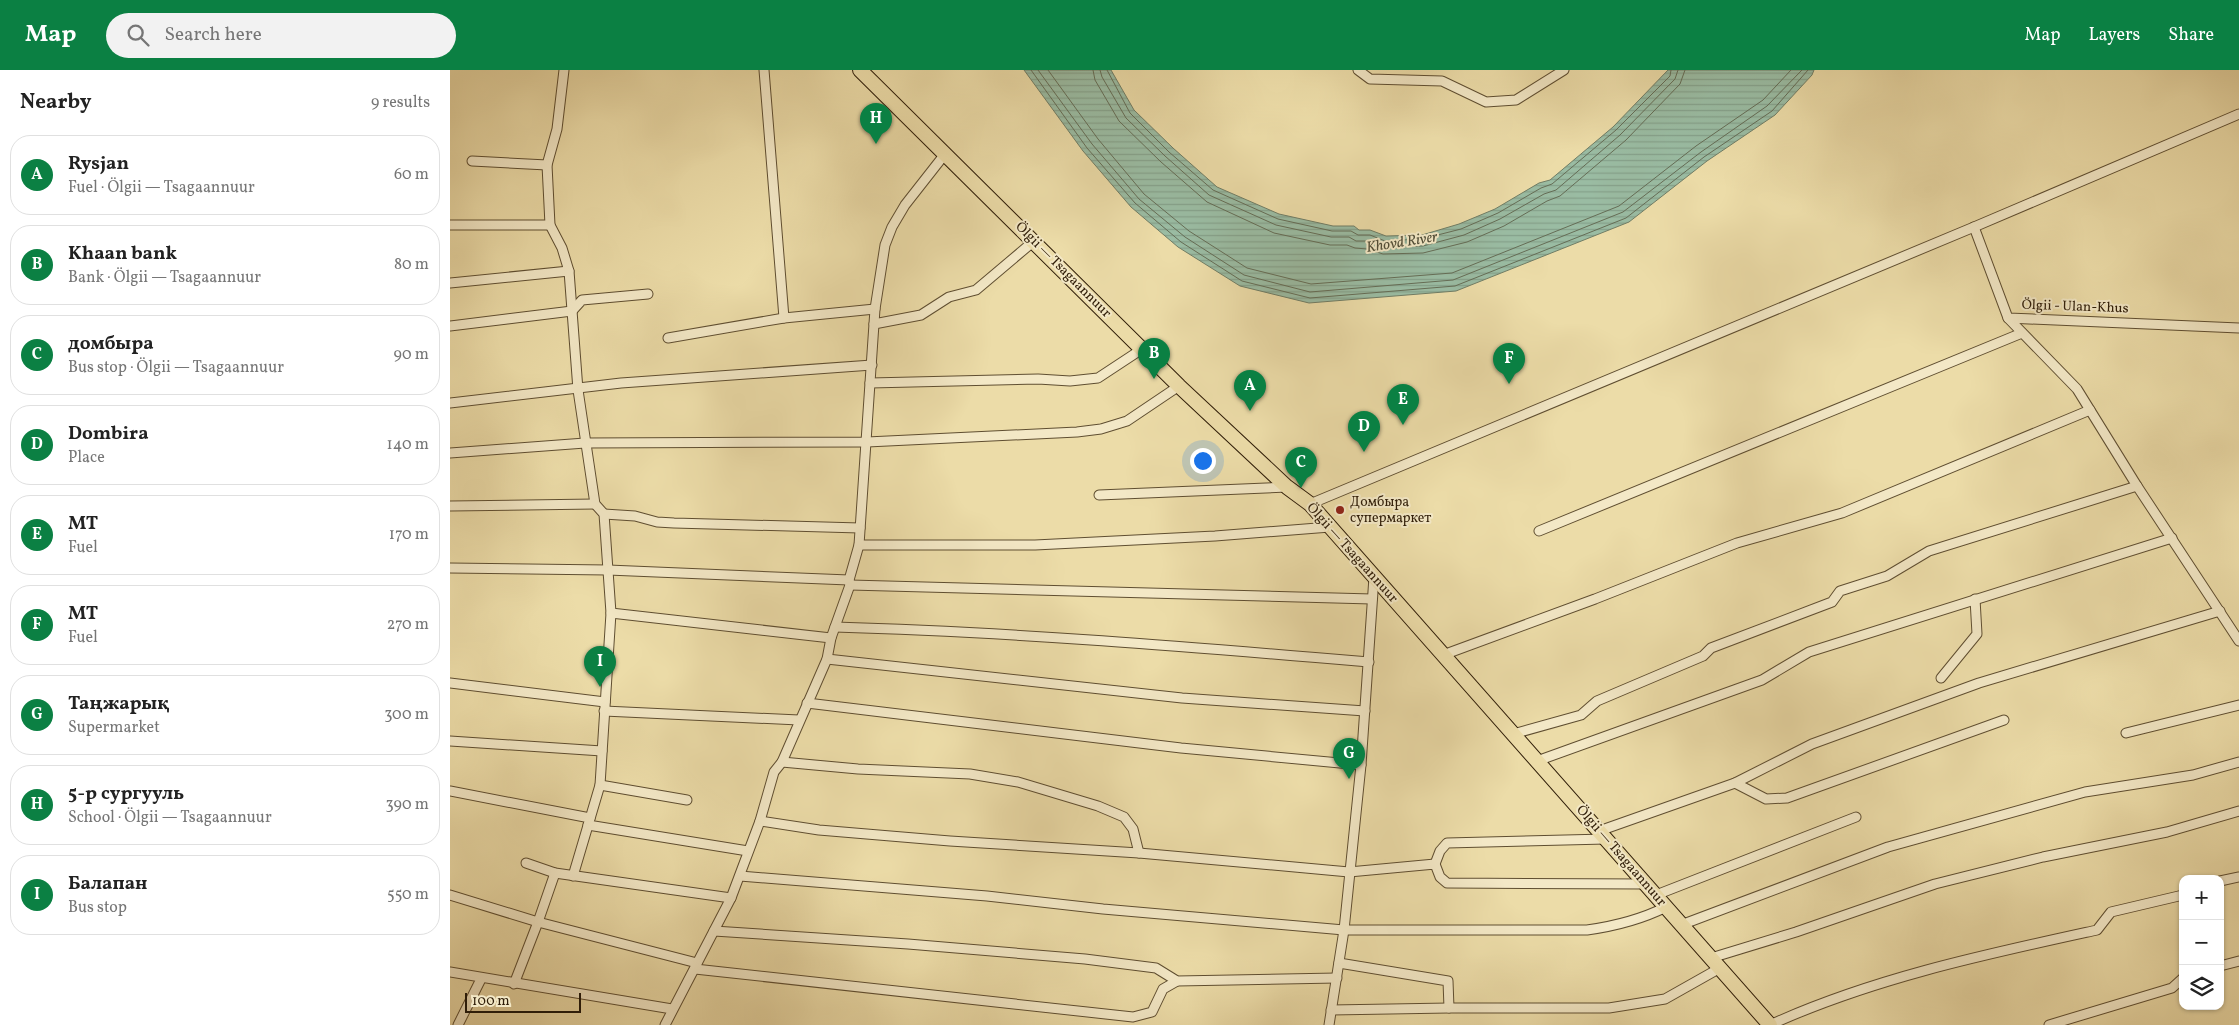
<!DOCTYPE html>
<meta charset="utf-8">
<style>
body{margin:0;font-family:Vollkorn,serif;background:#f2f2f2;color:#222}
.controls{position:absolute;right:15px;bottom:15px;display:grid;overflow:hidden;border-radius:10px;box-shadow:0 1px 4px #0004}
.controls button{width:45px;height:45px;display:grid;place-items:center;padding:0;border:0;border-bottom:1px solid #e0e0e0;background:#fff;color:#222;font:25px sans-serif}
.scale{position:absolute;left:15px;bottom:12px;width:116px;box-sizing:border-box;padding-left:5px;border:2px solid #301e09;border-top:0;font-size:14px;line-height:18px;white-space:nowrap;color:#301e09;-webkit-text-stroke:4px #f3e8c6;paint-order:stroke}
.you{position:absolute;left:752px;top:390px;width:18px;height:18px;margin:-12px;border:4px solid #fff;border-radius:50%;background:#1a73e8;box-shadow:0 0 0 8px #1a73e833}
.badge{display:grid;place-items:center;width:32px;height:32px;border-radius:50%;background:#0b8043;color:#fff;font-size:16px;font-weight:700}
.pin{position:absolute;translate:-50% -41px;filter:drop-shadow(0 1px 2px #0008)}
.pin::after{content:'';position:absolute;top:26px;width:18px;height:15px;background:inherit;clip-path:polygon(0 0,100% 0,50% 100%)}
.list{margin:0;padding:0;list-style:none}
h2{display:flex;justify-content:space-between;align-items:center;height:65px;margin:0;padding:0 20px;font-size:21px}
h2 small{font-size:16px;font-weight:400;color:#767676}
.list li{display:grid;grid-template-columns:32px 1fr auto;gap:15px;align-items:center;box-sizing:border-box;height:80px;margin:0 10px 10px;padding:0 10px;border:1px solid #e0e0e0;border-radius:20px}
.list b{display:block;font-size:19px;white-space:nowrap}
.list p{margin:0;font-size:16px;white-space:nowrap;color:#767676}
.list em{font-size:16px;font-style:normal;color:#767676}
.icon{flex:none;width:28px;height:28px;fill:none;stroke:currentColor;stroke-width:2;stroke-linecap:round;stroke-linejoin:round}
.map{position:relative;flex:none;width:1789px;height:955px;overflow:hidden}
header{display:flex;align-items:center;gap:30px;box-sizing:border-box;height:70px;padding:0 25px;background:#0b8043;color:#fff}
header strong{font-size:24px}
nav{display:flex;gap:28px;margin-inline-start:auto;font-size:18px}
.search{width:350px;height:45px;background:#f2f2f2;display:flex;align-items:center;gap:12px;box-sizing:border-box;padding:0 18px;border-radius:28px;color:#767676;font-size:19px}
main{display:flex}
aside{flex:1;background:#fff}
.map>svg:first-child{display:block}
.water{fill:url(#water-rules);stroke:#707d65}
.lines{fill:none;stroke-linecap:round;stroke-linejoin:round}
.shore{stroke:#656d56;stroke-width:1}
.minor-casing{stroke:#5f4e31;stroke-width:11}
.highway-casing{stroke:#301e09;stroke-width:16}
.minor{stroke:#f3e8c6;stroke-width:9}
.highway{stroke:#ecdca8;stroke-width:14}
.poi-dot{fill:#8f2418;stroke:#f3e8c6;stroke-width:2}
.labels{text-anchor:middle;dominant-baseline:central;stroke-width:4;stroke-linejoin:round;paint-order:stroke}
.street-label{font-size:14px;fill:#301e09;stroke:#f3e8c6}
.poi-label{font-size:14px;fill:#301e09;stroke:#f3e8c6;text-anchor:start}
.water-label{font-size:15px;font-style:italic;fill:#504d37;stroke:#f3e8c6}
</style>
<header>
<strong>Map</strong>
<div class="search"><svg class="icon" aria-label="search" viewBox="0 0 24 24"><circle cx="10" cy="10" r="6"/><path d="M15 15l6 6"/></svg>Search here</div>
<nav><a>Map</a><a>Layers</a><a>Share</a></nav>
</header>
<main>
<aside>
<h2>Nearby<small>9 results</small></h2>
<ul class="list">
<li><span class="badge">A</span><div><b>Rysjan</b><p>Fuel · Ölgii — Tsagaannuur</p></div><em>60 m</em></li>
<li><span class="badge">B</span><div><b>Khaan bank</b><p>Bank · Ölgii — Tsagaannuur</p></div><em>80 m</em></li>
<li><span class="badge">C</span><div><b>домбыра</b><p>Bus stop · Ölgii — Tsagaannuur</p></div><em>90 m</em></li>
<li><span class="badge">D</span><div><b>Dombira</b><p>Place</p></div><em>140 m</em></li>
<li><span class="badge">E</span><div><b>МТ</b><p>Fuel</p></div><em>170 m</em></li>
<li><span class="badge">F</span><div><b>MT</b><p>Fuel</p></div><em>270 m</em></li>
<li><span class="badge">G</span><div><b>Таңжарық</b><p>Supermarket</p></div><em>300 m</em></li>
<li><span class="badge">H</span><div><b>5-р сургууль</b><p>School · Ölgii — Tsagaannuur</p></div><em>390 m</em></li>
<li><span class="badge">I</span><div><b>Балапан</b><p>Bus stop</p></div><em>550 m</em></li>
</ul>
</aside>
<div class="map">
<svg width="1789" height="955" viewBox="0 0 1789 955">
<defs>
<pattern id="water-rules" width="6" height="5" patternUnits="userSpaceOnUse" patternTransform="scale(1.25)"><rect width="6" height="5" fill="#9abca3"/><path d="M0 2.5h6" fill="none" stroke="#85a18b"/></pattern>
</defs>
<rect width="100%" height="100%" fill="#ecdca8"/>
<filter id="stains"><feTurbulence type="fractalNoise" baseFrequency=".004" numOctaves="4"/><feColorMatrix values="0 0 0 0 .2 0 0 0 0 .09 0 0 0 0 .02 0 0 0 .5 -.17"/></filter>
<radialGradient id="worn" r=".72"><stop offset=".6" stop-color="#630" stop-opacity="0"/><stop offset="1" stop-color="#630" stop-opacity=".3"/></radialGradient>
<!-- water -->
<path class="water" d="M574 0H661L684 40 723 78 767 117 829 144 883 156H904L909 160H920L936 166 972 165 1009 154 1045 139 1089 113 1100 110 1163 57 1218 0H1364L1362 5 1325 45 1257 91 1179 152 1006 221 859 233 790 216 728 177 681 137 633 81Z"/>
<g class="lines">
<!-- shore -->
<g class="shore">
<path d="M581 0 637 78 685 133 731 172 792 211 860 228 1005 216 1176 148 1254 87 1322 41 1358 0"/>
<path d="M588 0 642 74 689 129 735 167 794 205 860 222 1003 210 1173 142 1251 82 1317 36 1352 0"/>
<path d="M598 0 648 69 694 124 739 161 797 198 861 214 1002 203 1169 136 1246 76 1313 30 1341 0"/>
<path d="M643 0 645 10 669 51 711 92 757 132 824 163 880 175H897L905 178 917 179 933 184 973 183 1017 172 1054 156 1097 131 1110 126 1176 70 1230 14 1235 0"/>
<path d="M650 0 652 7 676 48 715 86 759 125 826 155 881 167H899L906 171H919L934 177 973 176 1014 165 1050 149 1094 124 1106 120 1170 65 1225 9 1228 0"/>
<path d="M657 0 680 43 719 82 763 120 828 149 882 161H901L908 165H920L935 171 972 169 1011 159 1048 143 1091 118 1102 114 1166 60 1220 6 1221 0"/>
</g>
<!-- minor casing -->
<g class="minor-casing">
<g id="minor">
<path d="M114 0 107 59 97 95 100 155 112 178 119 201 128 320 145 434 154 444 161 543 150 715 123 806"/>
<path d="M314 0 334 248"/>
<path d="M908 0 920 9 992 11 1036 32 1066 30 1114 0"/>
<path d="M22 91 97 95"/>
<path d="M0 155H100"/>
<path d="M1524 157 1558 248 1789 258"/>
<path d="M0 213 119 201"/>
<path d="M1558 248 1627 319 1687 416 1789 571"/>
<path d="M424 254 471 245 499 227 526 220 584 171"/>
<path d="M0 256 122 241 132 230 198 224"/>
<path d="M218 268 334 248 425 239"/>
<path d="M420 313 588 309 620 311 648 308 692 279"/>
<path d="M0 333 171 313 422 295"/>
<path d="M0 383 135 373 417 372 627 362 651 359 677 351 729 316"/>
<path d="M649 425 837 417"/>
<path d="M860 434 1524 157 1789 44"/>
<path d="M0 436 145 434"/>
<path d="M154 444 185 446 207 452 224 453 410 458"/>
<path d="M1089 461 1572 263"/>
<path d="M409 475H585L765 466 880 457"/>
<path d="M0 498 158 500 399 510"/>
<path d="M400 515 922 529"/>
<path d="M161 543 381 568"/>
<path d="M385 557C563 562 741 577 919 592"/>
<path d="M993 585 1145 529 1287 473 1392 443 1640 340"/>
<path d="M377 589 732 628 915 641"/>
<path d="M1491 608 1527 564 1525 529"/>
<path d="M0 613 155 632"/>
<path d="M357 633 731 678 911 695"/>
<path d="M154 641 349 650"/>
<path d="M1676 663 1789 635"/>
<path d="M1063 664 1131 645 1147 631 1253 586 1261 578 1382 532 1390 521 1437 506 1479 481 1687 416"/>
<path d="M0 671 152 681"/>
<path d="M1087 691 1312 610 1359 582 1722 468"/>
<path d="M332 692 408 699 520 704 568 712 648 736 674 747 683 759 689 783"/>
<path d="M1285 713 1316 729 1337 728 1554 650"/>
<path d="M150 715 237 730"/>
<path d="M0 721 140 748"/>
<path d="M310 751 369 760 500 771 689 783 899 802 985 794 990 807 997 813 1196 814"/>
<path d="M138 755 298 781"/>
<path d="M1149 761 1285 713 1362 674 1529 613 1770 541"/>
<path d="M76 793 105 803 281 828"/>
<path d="M985 794 990 781 997 773 1156 769"/>
<path d="M290 806 537 826 653 839 894 860H1137C1166 856 1190 850 1216 837"/>
<path d="M1770 811 1789 807"/>
<path d="M0 825 88 852 247 893"/>
<path d="M1206 825 1406 747"/>
<path d="M1231 855 1438 777 1635 722 1743 705 1789 692"/>
<path d="M264 861 458 874 635 889 706 898 727 911 887 908"/>
<path d="M1261 888 1346 862 1485 814 1593 787 1717 762 1789 741"/>
<path d="M889 893 998 911 999 938"/>
<path d="M1770 896 1789 891"/>
<path d="M245 899 683 947 702 942 713 919 727 911"/>
<path d="M0 902 222 939"/>
<path d="M64 914 88 852 105 803"/>
<path d="M881 940 999 938H1159L1215 929 1270 898"/>
<path d="M8 955 31 909"/>
<path d="M215 955 281 828 310 751 324 702 332 692 377 589 381 568 400 515 399 510 409 475 425 239 435 175 442 157 455 135 495 84"/>
<path d="M879 955 894 860 911 695 924 507"/>
<path d="M1320 955C1423 908 1537 884 1647 860L1661 842 1733 825"/>
<path d="M1599 955 1722 918 1733 908"/>
</g>
</g>
<!-- highway casing -->
<g class="highway-casing">
<path id="highway" d="M410 0 729 316 837 417 860 434 1320 955"/>
</g>
<!-- minor -->
<use href="#minor" class="minor"/>
<!-- highway -->
<use href="#highway" class="highway"/>
</g>
<!-- markers -->
<circle class="poi-dot" cx="890" cy="440" r="5"/>
<g class="labels">
<!-- street labels -->
<g class="street-label">
<text transform="translate(613 200) rotate(45)">Ölgii — Tsagaannuur</text>
<text transform="translate(1625 237) rotate(2)">Ölgii - Ulan-Khus</text>
<text transform="translate(902 483) rotate(48)">Ölgii — Tsagaannuur</text>
<text transform="translate(1171 786) rotate(49)">Ölgii — Tsagaannuur</text>
</g>
<!-- poi labels -->
<g class="poi-label">
<text x="900" y="432">Домбыра<tspan x="900" dy="16">супермаркет</tspan></text>
</g>
<!-- water labels -->
<g class="water-label">
<text transform="translate(952 173) rotate(-9)">Khovd River</text>
</g>
</g>
<rect width="100%" height="100%" filter="url(#stains)"/>
<rect width="100%" height="100%" fill="url(#worn)"/>
</svg>
<div class="controls">
<button>+</button>
<button>−</button>
<button><svg class="icon" aria-label="layers" viewBox="0 0 24 24"><path d="M12 4l9 5-9 5-9-5zM3 14l9 5 9-5"/></svg></button>
</div>
<div class="scale">100 m</div>
<div class="you"></div>
<div class="pin badge" style="left:800px;top:341px">A</div>
<div class="pin badge" style="left:704px;top:309px">B</div>
<div class="pin badge" style="left:851px;top:418px">C</div>
<div class="pin badge" style="left:914px;top:382px">D</div>
<div class="pin badge" style="left:953px;top:355px">E</div>
<div class="pin badge" style="left:1059px;top:314px">F</div>
<div class="pin badge" style="left:899px;top:709px">G</div>
<div class="pin badge" style="left:426px;top:74px">H</div>
<div class="pin badge" style="left:150px;top:617px">I</div>
</div>
</main>
